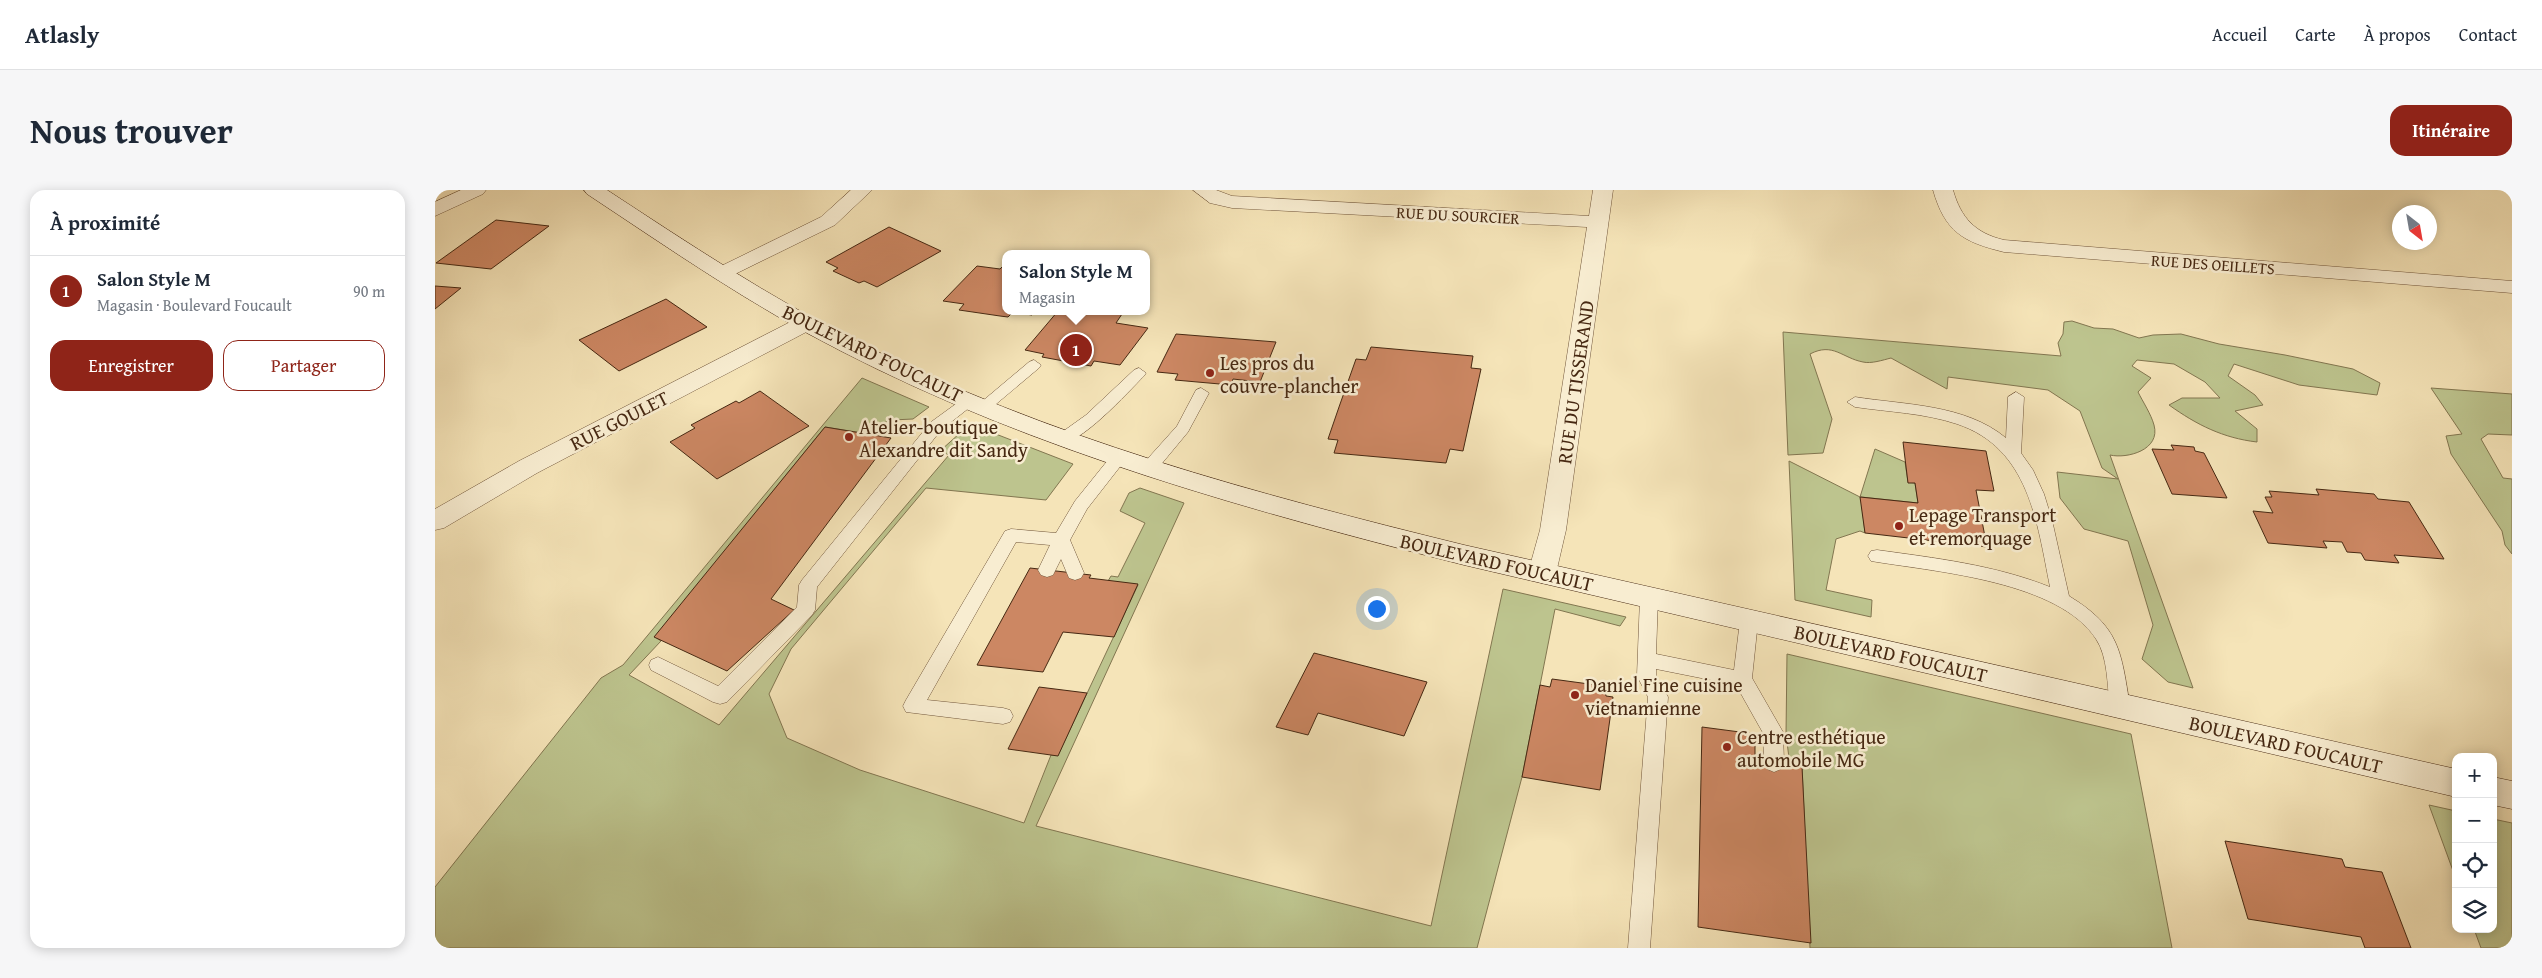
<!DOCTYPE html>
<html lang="fr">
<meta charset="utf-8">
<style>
body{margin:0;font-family:"Gentium Book Plus",serif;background:#f6f6f7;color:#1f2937}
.controls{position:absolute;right:15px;bottom:15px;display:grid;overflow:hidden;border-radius:10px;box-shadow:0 2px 12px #0003}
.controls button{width:45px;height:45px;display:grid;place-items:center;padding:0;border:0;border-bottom:1px solid #e0e1e3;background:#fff;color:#1f2937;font:25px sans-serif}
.compass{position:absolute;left:1957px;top:15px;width:45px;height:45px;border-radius:50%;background:#fff;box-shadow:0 2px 12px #0003;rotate:149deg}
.you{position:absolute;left:941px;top:418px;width:18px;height:18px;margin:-12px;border:4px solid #fff;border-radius:50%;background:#1a73e8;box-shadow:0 0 0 8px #1a73e833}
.badge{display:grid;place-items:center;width:32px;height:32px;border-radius:50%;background:#8f2418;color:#fff;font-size:16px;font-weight:700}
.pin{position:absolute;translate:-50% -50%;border:2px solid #fff;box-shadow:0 1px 5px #0006}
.popup{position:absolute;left:567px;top:60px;width:148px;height:65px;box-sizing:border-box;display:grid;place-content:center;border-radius:10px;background:#fff;filter:drop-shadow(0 1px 4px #0005);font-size:16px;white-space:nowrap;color:#747a83}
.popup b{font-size:19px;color:#1f2937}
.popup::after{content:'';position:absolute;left:50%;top:100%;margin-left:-10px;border:10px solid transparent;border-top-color:#fff}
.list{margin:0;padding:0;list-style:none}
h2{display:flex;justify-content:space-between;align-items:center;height:65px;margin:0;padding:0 20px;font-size:21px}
h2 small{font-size:16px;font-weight:400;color:#747a83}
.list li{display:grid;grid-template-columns:32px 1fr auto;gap:15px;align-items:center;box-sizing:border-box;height:70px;padding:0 20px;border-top:1px solid #e0e1e3}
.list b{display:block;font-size:19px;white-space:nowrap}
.list p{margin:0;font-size:16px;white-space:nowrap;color:#747a83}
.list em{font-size:16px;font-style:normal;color:#747a83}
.actions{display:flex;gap:10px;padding:15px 20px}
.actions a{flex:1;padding:11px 0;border:1px solid #8f2418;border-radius:15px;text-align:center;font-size:18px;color:#8f2418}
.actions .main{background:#8f2418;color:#fff}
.icon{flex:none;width:28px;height:28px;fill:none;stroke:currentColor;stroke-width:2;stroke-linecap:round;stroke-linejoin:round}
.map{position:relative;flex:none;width:2077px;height:758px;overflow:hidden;border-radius:15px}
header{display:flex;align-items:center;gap:30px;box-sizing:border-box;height:70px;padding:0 25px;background:#fff;border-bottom:1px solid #e0e1e3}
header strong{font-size:24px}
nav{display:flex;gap:28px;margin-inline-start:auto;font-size:18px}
.intro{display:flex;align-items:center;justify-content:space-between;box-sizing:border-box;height:120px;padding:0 30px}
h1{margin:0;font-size:35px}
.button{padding:12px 22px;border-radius:15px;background:#8f2418;color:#fff;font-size:18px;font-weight:700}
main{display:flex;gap:30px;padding:0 30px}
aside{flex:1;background:#fff;border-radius:15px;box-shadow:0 2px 12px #0003}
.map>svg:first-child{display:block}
.green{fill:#bdc48e;stroke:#827650}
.building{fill:#cc8763;stroke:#462812}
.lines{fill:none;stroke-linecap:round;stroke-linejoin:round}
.lane-casing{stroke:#72573c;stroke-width:1}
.street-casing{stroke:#72573c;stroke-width:1}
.secondary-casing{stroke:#462812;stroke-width:1}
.lane{fill:#f8edd1;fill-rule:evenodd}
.street{fill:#f8edd1;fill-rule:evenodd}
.secondary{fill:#f8edd1;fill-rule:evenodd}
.poi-dot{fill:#8f2418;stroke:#f8edd1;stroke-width:2}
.labels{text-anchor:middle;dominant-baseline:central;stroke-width:5;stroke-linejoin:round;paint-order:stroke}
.far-street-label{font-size:16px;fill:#462812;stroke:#f8edd1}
.street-label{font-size:20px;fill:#462812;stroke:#f8edd1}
.poi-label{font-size:20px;fill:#462812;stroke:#f8edd1;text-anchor:start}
</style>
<header>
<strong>Atlasly</strong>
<nav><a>Accueil</a><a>Carte</a><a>À propos</a><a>Contact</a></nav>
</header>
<div class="intro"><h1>Nous trouver</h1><a class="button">Itinéraire</a></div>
<main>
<aside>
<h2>À proximité<small></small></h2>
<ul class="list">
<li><span class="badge">1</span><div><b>Salon Style M</b><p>Magasin · Boulevard Foucault</p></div><em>90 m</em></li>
</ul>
<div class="actions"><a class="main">Enregistrer</a><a>Partager</a></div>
</aside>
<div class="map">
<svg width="2077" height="758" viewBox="0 0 2077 758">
<rect width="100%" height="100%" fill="#f5e4b8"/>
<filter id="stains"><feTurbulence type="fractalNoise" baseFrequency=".004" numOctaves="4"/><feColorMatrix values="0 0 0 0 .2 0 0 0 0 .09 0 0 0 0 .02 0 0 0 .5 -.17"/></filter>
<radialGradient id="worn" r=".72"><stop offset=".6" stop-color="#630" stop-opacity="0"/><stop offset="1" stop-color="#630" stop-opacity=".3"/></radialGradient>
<!-- green -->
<g class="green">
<path d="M1637 131 1659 138 1678 139 1704 148 1718 145 1746 144 1784 154 1850 165 1918 179 1945 193 1942 205 1864 195 1799 174 1793 186 1820 205 1828 215 1800 221 1822 239V252C1788 248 1762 235 1734 215L1747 208H1785L1770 192 1739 174 1702 170 1697 176 1716 188 1703 202C1708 212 1716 224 1719 235 1726 260 1692 269 1675 265L1758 498 1733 492 1707 469 1718 435 1693 351 1649 339 1625 308 1622 282 1683 289 1667 278 1645 221 1613 200 1513 187 1512 199 1456 168C1448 170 1436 174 1428 172 1407 168 1398 152 1375 164L1397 229 1388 263 1353 265 1348 142 1626 166 1623 153 1628 144 1629 132Z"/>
<path d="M427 188 494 217 478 229 457 230 448 233 434 244 390 237 220 447 226 451 194 485 284 535 514 265 505 261 535 234 638 274 611 310 491 298 356 459 334 504 352 548 425 580 589 633 616 565H623L703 395 673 391 676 386 683 387 710 333 685 321 694 303 705 298 749 313 601 636 996 736 1068 399 1191 427 1185 436 1120 419 1087 587 1042 758H0V697L166 488 188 475Z"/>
<path d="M1996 198 2077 204V245L2053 244 2046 249 2068 288 2077 289V364L2070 355 2067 341 2016 264 2011 246 2027 244Z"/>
<path d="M1440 259 1470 272 1473 292 1480 293 1483 313 1426 307 1430 343 1425 341 1401 349 1391 400 1437 410 1436 427 1360 410 1354 271 1425 307Z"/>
<path d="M1352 464 1696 544 1737 758H1375L1367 577 1355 576 1351 544Z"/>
<path d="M1994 615 2021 621V689Z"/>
<path d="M2058 629 2077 633V758H2046L2039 739H2058Z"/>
</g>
<!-- building -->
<g class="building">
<path d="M61 30 114 36 56 79 1 73Z"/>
<path d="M454 37 506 61 442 97 429 91 424 93 398 81 403 78 391 72Z"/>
<path d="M570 74 571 121H600L597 125 578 122 573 127 565 126 524 120 529 114 508 111 542 76 565 79Z"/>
<path d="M0 96 26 98 0 119Z"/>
<path d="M231 109 272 137 184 181 144 150Z"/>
<path d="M623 121H689L681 133 713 138 685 175 659 171 656 176 607 167 609 164 590 160Z"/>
<path d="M741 144 841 152 825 192 798 189 796 195 740 190 743 184 722 182Z"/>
<path d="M936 157 1038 166 1036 178 1046 179 1028 261 1015 259 1011 273 899 263 903 250 893 249 904 217 921 169 931 170Z"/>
<path d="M325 201 374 236 282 289 235 252 260 238 256 235 301 211 304 213Z"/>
<path d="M390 237 456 248 336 409 359 420 292 481 219 447Z"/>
<path d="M1468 252 1551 261 1559 301 1541 300 1552 357 1430 343 1425 307 1483 313 1480 293H1473Z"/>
<path d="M1736 255 1759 257 1760 261 1769 263 1792 308 1737 304 1717 259 1739 260Z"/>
<path d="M1881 299 1939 304 1943 309 1974 312 2009 369 1959 365 1964 373 1930 370 1926 363 1912 362 1907 352 1888 351 1892 358 1833 353 1818 321 1838 323 1830 307H1837L1834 301 1884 305Z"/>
<path d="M595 378 656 385 654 388 703 394 679 447 628 442 608 482 542 475Z"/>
<path d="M879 463 992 492 969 546 883 523 873 545 841 537Z"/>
<path d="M1117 489 1169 496 1171 506 1178 507 1165 600 1087 587 1105 495 1115 497Z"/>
<path d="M604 497 652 503 623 566 573 559Z"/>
<path d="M1267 537 1320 544V571L1367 577 1376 753 1263 737Z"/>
<path d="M1790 651 1907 669 1910 677 1947 682 1976 758H1930L1926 747 1813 729Z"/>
</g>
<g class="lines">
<!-- lane casing -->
<g class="lane-casing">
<g id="lane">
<path d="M599 170 606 175 604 178 554 220H544L541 217 544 214 594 172Z"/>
<path d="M704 178 711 183 709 186C694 201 643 258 623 253L621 249 623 245 651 225 699 180Z"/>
<path d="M766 198 774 203 753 242 719 283H707L705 279 707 275 742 236 761 200Z"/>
<path d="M1581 202 1589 207 1586 263 1598 280 1609 304 1617 330 1634 406C1685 437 1686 461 1695 516L1692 522 1685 524 1678 522 1675 516C1672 495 1673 467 1661 449 1624 392 1504 382 1442 372L1436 371 1433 366 1436 361 1442 360C1500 368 1560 375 1615 397 1602 332 1594 258 1522 234 1489 223 1454 222 1420 217L1412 212 1420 207C1470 215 1530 214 1571 248L1573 207Z"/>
<path d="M534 206 542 211 539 214 506 240 382 397 380 420 377 425 292 512 285 514 278 512 216 480 214 475 216 470 223 467 283 496 362 417 364 395 367 390 496 232 529 208Z"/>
<path d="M683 264 689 265 691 269 652 319 635 350 649 383 646 388 640 390 634 388 626 369 618 385 612 387 606 385 603 380 615 355 581 352 492 510 568 518 575 520 578 526 575 532 568 534 471 522 468 516 471 510 570 341 576 339 621 343 640 311 677 265Z"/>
<path d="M1214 401 1220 403 1223 408 1221 464 1299 480 1305 431 1308 426 1314 424 1320 426 1323 431 1317 488 1348 542 1349 573 1346 579 1339 582 1332 579 1329 573 1328 543 1301 495 1221 479V485L1233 507 1215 758H1193L1213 507 1202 486 1205 408 1208 403Z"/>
</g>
</g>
<!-- street casing -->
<g class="street-casing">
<g id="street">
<path d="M26 0H51L48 4 0 26V12Z"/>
<path d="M416 0H437L400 35 294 87 287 89 280 87 276 83 280 79 386 27Z"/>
<path d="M758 0H781L797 6 1154 26 1158 0H1178L1131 340 1121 383 1117 390 1107 393 1097 390 1093 383 1105 340 1152 37 797 18 775 13Z"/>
<path d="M1498 0H1518C1526 28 1540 43 1569 50L2077 91V103L1569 62C1528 52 1510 42 1498 0Z"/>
<path d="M371 126 379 128 382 133 379 138 102 283 9 338 0 340V319L84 271 363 128Z"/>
</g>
</g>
<!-- secondary casing -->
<g class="secondary-casing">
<g id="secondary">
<path d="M149 0H172C253 53 334 107 421 151 612 248 822 304 1029 355L2021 579V607L1029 375C816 321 602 262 406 161 317 116 235 59 152 4Z"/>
<path d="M2058 587 2077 591V619L2058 615Z"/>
</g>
</g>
<!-- lane -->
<use href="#lane" class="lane"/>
<!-- street -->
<use href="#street" class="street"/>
<!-- secondary -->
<use href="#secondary" class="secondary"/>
</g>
<!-- markers -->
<g class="poi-dot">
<circle cx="775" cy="183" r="5"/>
<circle cx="414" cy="247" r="5"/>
<circle cx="1464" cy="336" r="5"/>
<circle cx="1140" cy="505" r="5"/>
<circle cx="1292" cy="557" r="5"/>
</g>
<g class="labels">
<!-- far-street labels -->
<g class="far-street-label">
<text transform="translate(1023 25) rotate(3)">RUE DU SOURCIER</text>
<text transform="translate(1778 74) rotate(4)">RUE DES OEILLETS</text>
</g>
<!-- street labels -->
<g class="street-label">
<text transform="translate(438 163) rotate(26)">BOULEVARD FOUCAULT</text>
<text transform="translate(1140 192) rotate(-82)">RUE DU TISSERAND</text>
<text transform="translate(184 230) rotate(-27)">RUE GOULET</text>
<text transform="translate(1062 372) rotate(13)">BOULEVARD FOUCAULT</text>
<text transform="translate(1456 463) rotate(13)">BOULEVARD FOUCAULT</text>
<text transform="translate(1851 554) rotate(13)">BOULEVARD FOUCAULT</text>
</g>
<!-- poi labels -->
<g class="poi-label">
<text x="785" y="172">Les pros du<tspan x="785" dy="23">couvre-plancher</tspan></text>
<text x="424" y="236">Atelier-boutique<tspan x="424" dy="23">Alexandre dit Sandy</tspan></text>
<text x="1474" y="324">Lepage Transport<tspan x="1474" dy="23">et remorquage</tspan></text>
<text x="1150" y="494">Daniel Fine cuisine<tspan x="1150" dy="23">vietnamienne</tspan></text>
<text x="1302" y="546">Centre esthétique<tspan x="1302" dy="23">automobile MG</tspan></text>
</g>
</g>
<rect width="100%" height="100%" filter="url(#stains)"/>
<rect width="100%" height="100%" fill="url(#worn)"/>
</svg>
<div class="controls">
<button>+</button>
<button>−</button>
<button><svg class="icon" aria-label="locate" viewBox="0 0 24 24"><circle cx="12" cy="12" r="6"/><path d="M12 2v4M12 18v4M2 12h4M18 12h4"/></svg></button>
<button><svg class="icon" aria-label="layers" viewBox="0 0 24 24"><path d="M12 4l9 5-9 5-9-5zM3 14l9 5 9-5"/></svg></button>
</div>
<svg class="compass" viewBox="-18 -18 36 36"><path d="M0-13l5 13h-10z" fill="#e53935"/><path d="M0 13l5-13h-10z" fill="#747a83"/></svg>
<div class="you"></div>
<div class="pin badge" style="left:641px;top:160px">1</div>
<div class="popup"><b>Salon Style M</b>Magasin</div>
</div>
</main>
